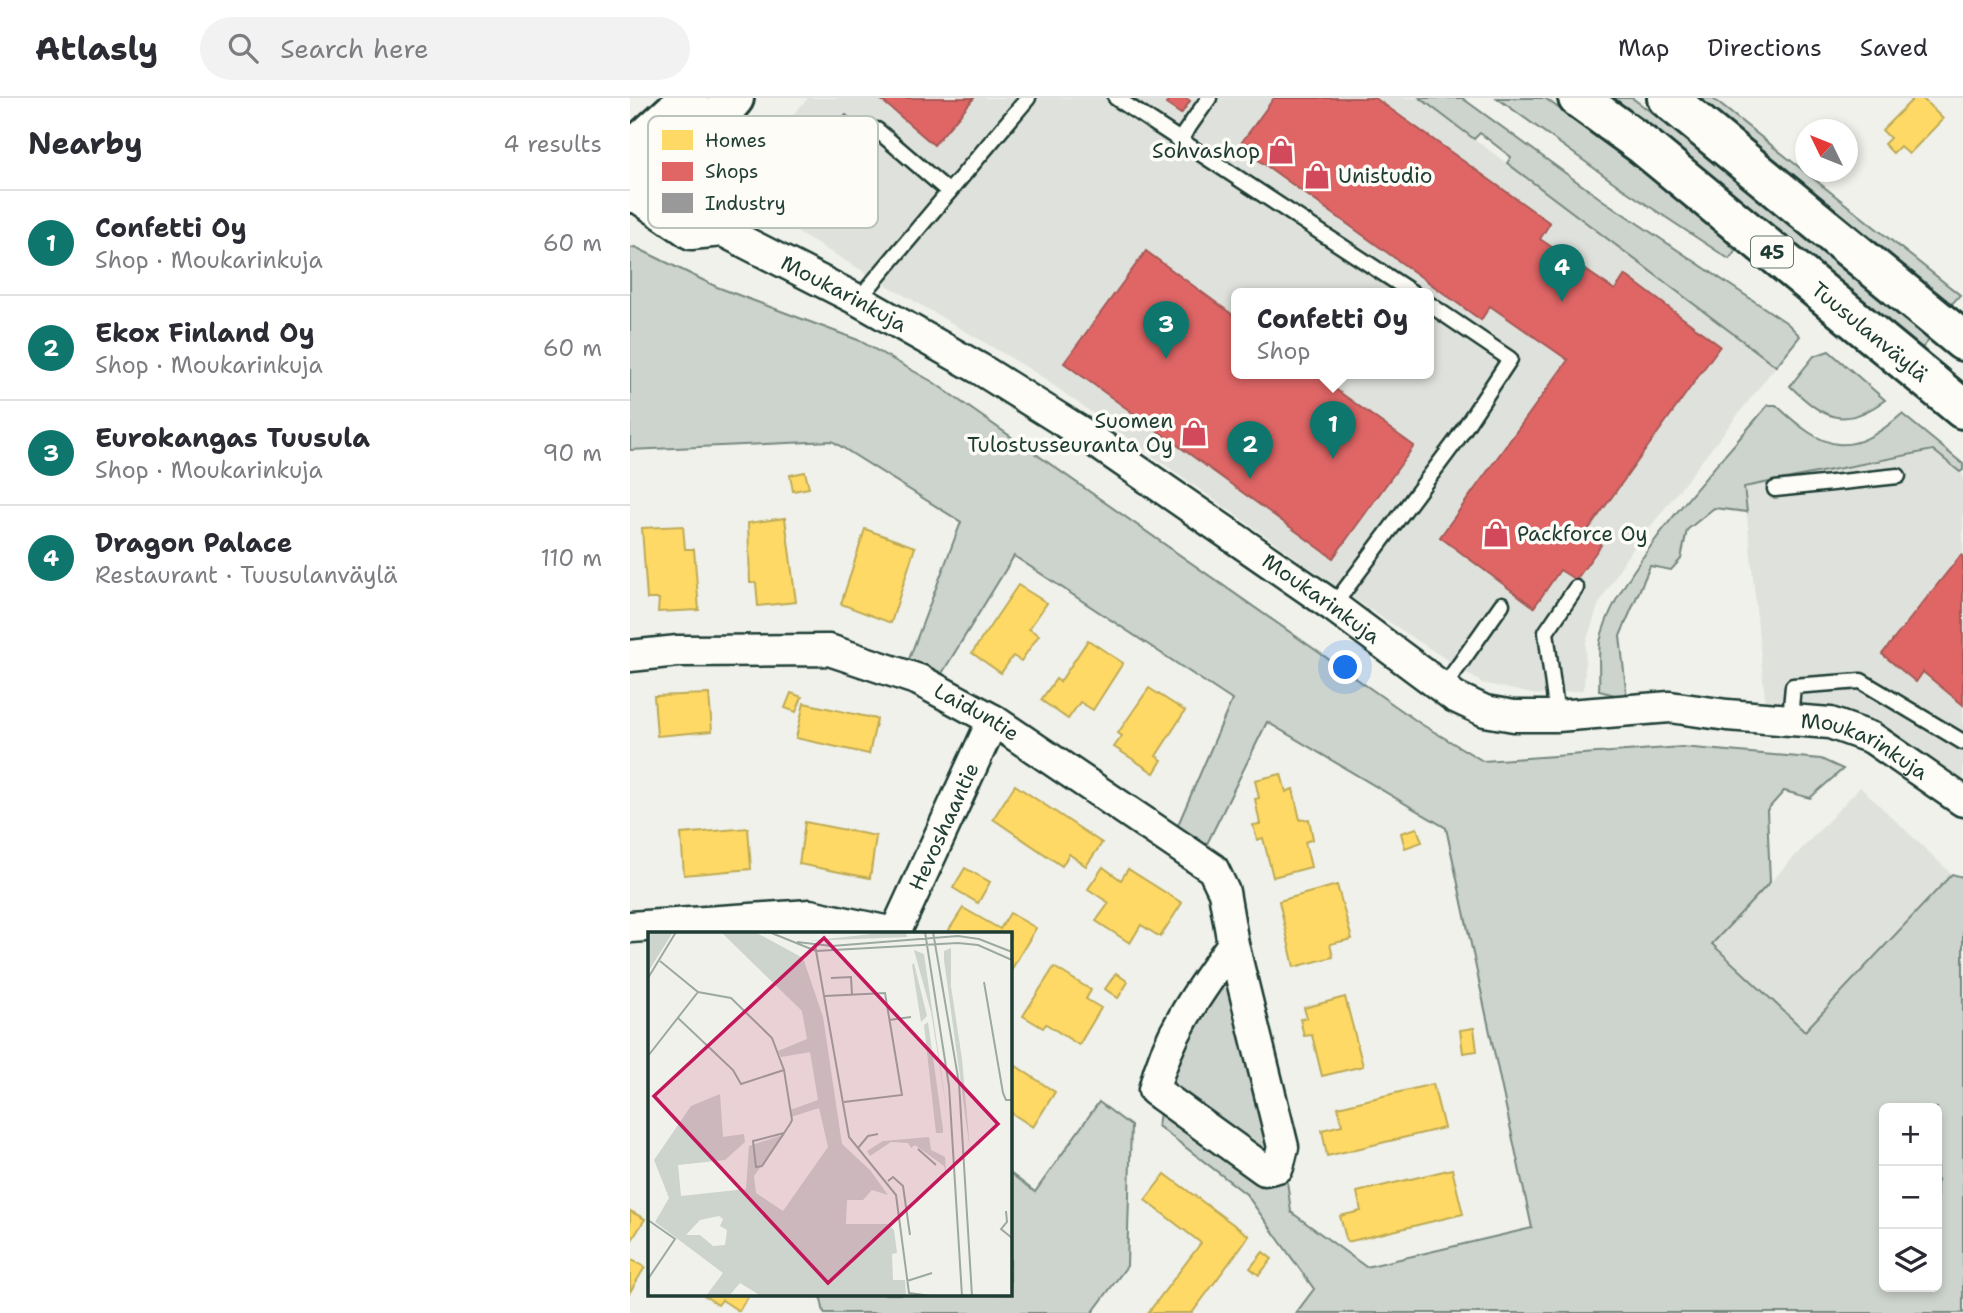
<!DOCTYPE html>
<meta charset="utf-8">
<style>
body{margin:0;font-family:"Shantell Sans",sans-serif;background:#f2f2f3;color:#2b2b33}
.controls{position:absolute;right:21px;bottom:21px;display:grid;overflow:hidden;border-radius:10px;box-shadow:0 4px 10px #0003}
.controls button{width:63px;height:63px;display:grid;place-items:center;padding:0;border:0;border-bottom:2px solid #e1e1e2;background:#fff;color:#2b2b33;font:35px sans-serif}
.compass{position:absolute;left:1165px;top:21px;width:63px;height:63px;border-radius:50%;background:#fff;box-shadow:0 4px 10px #0003;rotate:313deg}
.you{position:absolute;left:716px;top:570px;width:24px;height:24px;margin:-18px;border:5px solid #fff;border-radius:50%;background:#1a73e8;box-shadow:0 0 0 10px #1a73e833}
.badge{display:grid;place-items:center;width:46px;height:46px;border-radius:50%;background:#0f766e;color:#fff;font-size:23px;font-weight:700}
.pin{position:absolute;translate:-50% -58px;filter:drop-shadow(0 2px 4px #0008)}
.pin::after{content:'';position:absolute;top:37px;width:24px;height:21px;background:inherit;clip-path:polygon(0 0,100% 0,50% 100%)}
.popup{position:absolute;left:601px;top:190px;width:203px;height:91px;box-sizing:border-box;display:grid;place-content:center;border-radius:10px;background:#fff;filter:drop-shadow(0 2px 5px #0005);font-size:23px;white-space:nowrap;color:#7c7c81}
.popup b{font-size:26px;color:#2b2b33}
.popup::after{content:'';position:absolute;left:50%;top:100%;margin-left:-14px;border:14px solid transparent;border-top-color:#fff}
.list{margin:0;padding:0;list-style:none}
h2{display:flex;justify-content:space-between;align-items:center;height:91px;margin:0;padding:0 28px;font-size:30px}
h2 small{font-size:23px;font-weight:400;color:#7c7c81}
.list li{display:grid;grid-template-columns:46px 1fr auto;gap:21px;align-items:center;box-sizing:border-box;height:105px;padding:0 28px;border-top:2px solid #e1e1e2}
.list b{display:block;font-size:26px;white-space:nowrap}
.list p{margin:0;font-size:23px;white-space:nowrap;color:#7c7c81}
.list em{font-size:23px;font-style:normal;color:#7c7c81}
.icon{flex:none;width:38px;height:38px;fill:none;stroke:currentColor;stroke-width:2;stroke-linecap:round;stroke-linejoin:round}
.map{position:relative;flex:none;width:1333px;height:1215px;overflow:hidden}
header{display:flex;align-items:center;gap:42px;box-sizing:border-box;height:98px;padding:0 35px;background:#fff;border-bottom:2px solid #e1e1e2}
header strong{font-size:33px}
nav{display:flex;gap:38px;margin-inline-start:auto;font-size:24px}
.search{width:490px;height:63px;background:#f2f2f3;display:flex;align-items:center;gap:18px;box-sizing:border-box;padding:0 24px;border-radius:38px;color:#7c7c81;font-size:26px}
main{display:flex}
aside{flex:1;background:#fff}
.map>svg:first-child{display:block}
.built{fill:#dfe2dc;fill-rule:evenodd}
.green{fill:#cdd3cd;stroke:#768880;stroke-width:2;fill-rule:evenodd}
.homes{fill:#ffd966;stroke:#bcaa57;stroke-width:2}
.shops{fill:#e06666;stroke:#a65a57;stroke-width:2}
.industry{fill:#999;stroke:#747d7b;stroke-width:2}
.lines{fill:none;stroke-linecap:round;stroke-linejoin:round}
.lane-casing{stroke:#1f3d34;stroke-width:19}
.street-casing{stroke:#1f3d34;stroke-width:35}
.secondary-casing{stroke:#1f3d34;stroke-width:44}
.primary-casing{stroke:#1f3d34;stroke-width:44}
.lane{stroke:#fdfcf7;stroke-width:14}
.street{stroke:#fdfcf7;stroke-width:30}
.secondary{stroke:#fdfcf7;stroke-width:38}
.primary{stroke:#fdfcf7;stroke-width:38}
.labels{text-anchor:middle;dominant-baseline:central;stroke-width:7;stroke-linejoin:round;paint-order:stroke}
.shield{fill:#fdfcf7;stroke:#62766e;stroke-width:2}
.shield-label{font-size:19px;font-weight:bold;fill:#1f3d34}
.poi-label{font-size:21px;fill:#1f3d34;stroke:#fdfcf7;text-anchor:end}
.street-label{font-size:21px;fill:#1f3d34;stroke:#fdfcf7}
.inset-road{fill:none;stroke:#9ca9a2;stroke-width:2}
.view{fill:#c2185b;fill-opacity:0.15;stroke:#c2185b;stroke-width:3.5}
.inset-edge{fill:none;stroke:#1f3d34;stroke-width:3.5}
.key{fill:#fdfcf7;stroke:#bac3bc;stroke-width:2}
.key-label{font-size:19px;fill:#1f3d34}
</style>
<header>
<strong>Atlasly</strong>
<div class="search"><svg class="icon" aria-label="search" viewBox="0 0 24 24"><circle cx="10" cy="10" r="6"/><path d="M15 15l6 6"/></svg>Search here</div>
<nav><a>Map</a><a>Directions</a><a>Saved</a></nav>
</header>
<main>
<aside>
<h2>Nearby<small>4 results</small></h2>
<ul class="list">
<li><span class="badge">1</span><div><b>Confetti Oy</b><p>Shop · Moukarinkuja</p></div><em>60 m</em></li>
<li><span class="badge">2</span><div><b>Ekox Finland Oy</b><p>Shop · Moukarinkuja</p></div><em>60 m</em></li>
<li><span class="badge">3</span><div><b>Eurokangas Tuusula</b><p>Shop · Moukarinkuja</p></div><em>90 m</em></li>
<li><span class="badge">4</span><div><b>Dragon Palace</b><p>Restaurant · Tuusulanväylä</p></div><em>110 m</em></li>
</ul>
</aside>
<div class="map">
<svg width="1333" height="1215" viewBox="0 0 1333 1215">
<rect width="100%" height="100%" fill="#f0f1eb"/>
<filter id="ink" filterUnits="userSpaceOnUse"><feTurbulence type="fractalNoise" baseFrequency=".0143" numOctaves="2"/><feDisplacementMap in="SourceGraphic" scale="14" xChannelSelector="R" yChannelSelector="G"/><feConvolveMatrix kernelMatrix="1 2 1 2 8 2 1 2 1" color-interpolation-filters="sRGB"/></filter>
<g filter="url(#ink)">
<!-- built -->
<g class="built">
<path d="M178 0H790L1146 268 996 460 968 508 956 545 954 592 906 597 852 585 721 499 406 275 124 109 104 82ZM607 195H799V275H607Z"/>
<path d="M1303 352 1333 377V698L1241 630 1136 611 1114 389Z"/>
<path d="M1230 689 1322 776 1175 933 1082 846Z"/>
</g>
<!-- green -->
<g class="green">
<path d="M790 0H832L971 101 1157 225 1170 238 1146 268 877 65 881 59 850 35 844 41Z"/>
<path d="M867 0H915L1068 115 1106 153 1099 161 993 91Z"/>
<path d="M973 0H1002L1094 68 1303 238 1292 250 1083 81Z"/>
<path d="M1064 0H1082L1330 197 1322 206Z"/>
<path d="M5 149 87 189 228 242 303 284 791 626 853 663 1052 649 1191 661 1213 671 1180 700 1154 693 1137 712 1140 784 1082 846 1175 933 1322 776 1333 779V1215H666L684 1191 616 1096 528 1028 536 972 610 848 647 1004 661 1114 736 1169 902 1130 816 730 637 624 569 762 541 743 602 602 384 458 303 590 273 577 331 424 202 343 0 352V150ZM1254 1010H1307V1189H1254Z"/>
<path d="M1199 253 1255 302C1214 332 1194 321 1160 288L1184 258Z"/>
<path d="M1138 307H1146C1195 353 1219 362 1272 316L1333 366V372L1330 374 1303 352 1114 389 1117 414 1084 410 1057 432 1051 461 1041 472 1020 468 990 538 997 600 969 593C970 577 968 559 970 544 984 474 1091 364 1138 307Z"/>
<path d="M469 1004 501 1028 497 1168 462 1215H194L190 1196H380V1075L405 1094Z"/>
</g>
<!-- homes -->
<g class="homes">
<path d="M1284 0H1292L1313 21 1279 56 1270 48 1263 55 1254 46 1260 40 1252 32Z"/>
<path d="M175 374 179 390 163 393 160 377Z"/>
<path d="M155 420 166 504 128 508 126 485H120L118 425Z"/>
<path d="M53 428 55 451H64L69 512 28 514 29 501H17L12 430Z"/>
<path d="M235 431 285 449 261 525 211 506Z"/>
<path d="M388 487 417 505 399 531 409 537 391 563 383 558 371 575 342 555Z"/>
<path d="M458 542 493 565 463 612 450 604 438 621 411 602 426 581 430 584Z"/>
<path d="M519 590 555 613 526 658 532 662 524 675 484 649 492 638 488 635Z"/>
<path d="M161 595 172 599 166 614 155 610Z"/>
<path d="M79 596 82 633 27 638 24 598Z"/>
<path d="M174 605 247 621 239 656 166 640Z"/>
<path d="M651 676 656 694 663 691 670 722 679 721 683 741 675 744 681 769 643 779 633 740 627 742 623 727 630 726 625 701 629 700 625 682Z"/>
<path d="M385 687 472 745 456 768 439 756 432 768 363 721Z"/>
<path d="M175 724 246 738 240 780 169 766Z"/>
<path d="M118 730 121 771 54 777 51 736Z"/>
<path d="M787 730 792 744 775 750 771 735Z"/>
<path d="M473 769 491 782 498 771 552 805 530 839 511 827 500 845 466 823 479 805 458 791Z"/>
<path d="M335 770 360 784 348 805 323 790Z"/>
<path d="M707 787 722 841 700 846 703 859 664 869 649 803Z"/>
<path d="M333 810 370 831 380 815 406 830 380 874V835H317Z"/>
<path d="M424 869 461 892 456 901 471 910 449 947 416 926 413 930 393 918Z"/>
<path d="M486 875 498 884 488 900 475 891Z"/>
<path d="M715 899 733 968 692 978 682 937 674 938 670 921 677 920 674 910Z"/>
<path d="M844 930 847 953 833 955 830 932Z"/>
<path d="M380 964 425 994 403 1029 380 1014Z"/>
<path d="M803 986 814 1030 697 1058 692 1032 712 1027 708 1009Z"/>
<path d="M822 1071 833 1116 717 1144 710 1118 731 1113 727 1094Z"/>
<path d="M535 1076 619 1138 562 1215H518L571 1145 515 1102Z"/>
<path d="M0 1113 15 1121 0 1145Z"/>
<path d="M633 1154 642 1161 629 1177 620 1170Z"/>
<path d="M0 1161 15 1169 0 1194Z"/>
<path d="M72 1196H119L109 1213 92 1202 88 1207Z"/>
</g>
<!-- shops -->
<g class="shops">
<path d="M249 0H344L304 47Z"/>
<path d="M540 0H556L560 3 551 16 536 6Z"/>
<path d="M644 0H745L920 125 910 141 985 192 995 177 1090 248 956 435 971 447 946 482 930 472 904 509 810 439 938 262 860 208 851 222 609 48Z"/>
<path d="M516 153 607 220V275H683L784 348 703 460 434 265Z"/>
<path d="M1331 457 1333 459V607L1293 574 1286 584 1252 556Z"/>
</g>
<!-- industry -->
<path class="industry" d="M216 17 236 34 170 113 149 96Z"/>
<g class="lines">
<!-- lane casing -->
<g class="lane-casing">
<g id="lane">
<path d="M486 0 783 195"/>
<path d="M549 43 579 0"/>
<path d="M178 114 247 32 319 94"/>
<path d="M228 202 398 0"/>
<path d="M1145 391 1268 378"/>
<path d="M703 508 826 343 880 261 799 206"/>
<path d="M813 590 872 506"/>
<path d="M927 618 916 534 946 490"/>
<path d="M1160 620 1163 588 1231 583 1333 644"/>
</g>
</g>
<!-- street casing -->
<g class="street-casing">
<g id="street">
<path d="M88 19 86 42 77 58 74 80 93 132"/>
<path id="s1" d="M6 65 25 75 93 133 228 202 350 271 460 340 703 508 825 599 855 613 884 618H927L1040 609 1097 617 1200 625 1242 640 1333 703"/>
<path d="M0 94 61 136 93 133"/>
<path id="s2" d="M0 558 48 553 199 552 289 582 363 622 583 771 594 794 603 846 653 1049 648 1069 635 1072 524 992C537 936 570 892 603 846"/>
<path d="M0 829 180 817 264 835"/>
<path id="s3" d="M265 835 363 622"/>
</g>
</g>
<!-- secondary casing -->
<g class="secondary-casing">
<g id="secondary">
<path d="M0 54 59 0"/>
<path d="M0 95 72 29 88 19 104 0"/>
</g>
</g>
<!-- primary casing -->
<g class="primary-casing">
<g id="primary">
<path id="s4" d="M948 0 1014 48 1333 311"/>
<path d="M1037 0 1333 243"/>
</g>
</g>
<!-- lane -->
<use href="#lane" class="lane"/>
<!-- street -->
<use href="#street" class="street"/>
<!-- secondary -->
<use href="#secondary" class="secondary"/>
<!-- primary -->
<use href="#primary" class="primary"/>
</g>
</g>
<!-- icons -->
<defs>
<g id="shop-bare" transform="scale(2.1)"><path d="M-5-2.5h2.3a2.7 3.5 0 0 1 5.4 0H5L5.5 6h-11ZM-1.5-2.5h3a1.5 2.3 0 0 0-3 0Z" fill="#d1495b" stroke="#fdfcf7" stroke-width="2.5" paint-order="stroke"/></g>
</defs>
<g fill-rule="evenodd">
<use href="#shop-bare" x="651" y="53"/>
<use href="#shop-bare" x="687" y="78"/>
<use href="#shop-bare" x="564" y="335"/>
<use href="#shop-bare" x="866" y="436"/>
</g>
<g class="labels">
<!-- shield labels -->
<rect class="shield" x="1121" y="138.5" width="42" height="31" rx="5"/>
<g class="shield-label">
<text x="1142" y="154">45</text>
</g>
<!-- poi labels -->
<g class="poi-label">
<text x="630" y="53">Sohvashop</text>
<text x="708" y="78" text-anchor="start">Unistudio</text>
<text x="543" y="323">Suomen<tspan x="543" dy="24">Tulostusseuranta Oy</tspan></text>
<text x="887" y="436" text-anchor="start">Packforce Oy</text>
</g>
<!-- street labels -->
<g class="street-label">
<text stroke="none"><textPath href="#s1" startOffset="247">Moukarinkuja</textPath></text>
<text stroke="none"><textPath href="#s4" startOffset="374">Tuusulanväylä</textPath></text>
<text stroke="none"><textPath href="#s1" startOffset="814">Moukarinkuja</textPath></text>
<text stroke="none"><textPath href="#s2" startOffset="360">Laiduntie</textPath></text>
<text stroke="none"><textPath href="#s1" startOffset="1400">Moukarinkuja</textPath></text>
<text stroke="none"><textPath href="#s3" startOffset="117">Hevoshaantie</textPath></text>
</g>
</g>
<!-- overview -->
<g transform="translate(18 834)">
<rect width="364" height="364" fill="#f0f1eb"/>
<path d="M0 0H25L0 40ZM73 0H107L155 26 175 85 194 212 222 238 240 263 224 258 215 268H199L198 292H240L246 298 249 321 244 322 245 348H257L258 364H113L92 351 81 364H58L75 341 7 290 21 266 6 228 43 174 72 162 75 205 96 202 97 210 77 228 30 233 33 264 98 257 101 214 137 202 106 244 108 261 135 279 180 215 171 176 143 185 142 178 170 168 162 120 133 125 130 119 159 107 154 79ZM71 284 75 287 72 294 79 298 77 313 65 314 52 303H38L52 288ZM242 0H258L259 5 160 9ZM303 16V54L314 127 322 218 296 28V19ZM266 18 276 22 299 180 283 80ZM266 31 279 84 273 90 264 33ZM280 90 295 197V201H288L276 93ZM281 205 283 218 297 225 298 241 296 234 267 213 263 216 260 211 243 210 222 224 219 219 235 209Z" fill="#cdd3cd" fill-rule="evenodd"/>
<path class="inset-road" d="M121 0 168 19 310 11 330 13 364 28M277 0 301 154 314 364M285 0 311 151 324 364M149 10 184 14 310 4 331 7 364 20M167 13 201 205 248 263 261 361 283 364M12 29 50 60 83 66 124 106 136 138 144 188 142 192 114 234 108 235 105 209 136 201M0 46 28 0M183 46 203 45 204 63M336 50 355 161 358 168H364M177 64 237 61 254 163 196 170M30 86 85 138 93 152 136 138M241 88 263 85M0 124 50 60M210 216 220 204 230 202M270 217 288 233M240 249 245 245 255 254 262 303M358 279 359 290 353 297 364 306M0 288 27 307 0 347M259 349 284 341"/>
<path class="view" d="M176 6 350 192 180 351 6 164Z"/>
<rect width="364" height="364" class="inset-edge"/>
</g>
<!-- legend -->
<rect x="18" y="18" width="230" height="112" rx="10" class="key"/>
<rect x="32" y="32" width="31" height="20" fill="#ffd966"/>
<rect x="32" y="64" width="31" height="19" fill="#e06666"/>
<rect x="32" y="95" width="31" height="20" fill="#999"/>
<g class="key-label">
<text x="75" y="49">Homes</text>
<text x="75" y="80">Shops</text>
<text x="75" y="112">Industry</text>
</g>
</svg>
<div class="controls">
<button>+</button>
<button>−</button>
<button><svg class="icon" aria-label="layers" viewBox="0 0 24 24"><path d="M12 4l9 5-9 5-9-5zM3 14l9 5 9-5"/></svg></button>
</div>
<svg class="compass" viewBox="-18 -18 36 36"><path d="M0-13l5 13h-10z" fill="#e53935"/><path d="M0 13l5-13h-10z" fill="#7c7c81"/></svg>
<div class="you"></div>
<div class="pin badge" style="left:703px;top:361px">1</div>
<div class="popup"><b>Confetti Oy</b>Shop</div>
<div class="pin badge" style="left:620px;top:381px">2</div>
<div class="pin badge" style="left:536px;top:261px">3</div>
<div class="pin badge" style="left:932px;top:204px">4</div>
</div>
</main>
